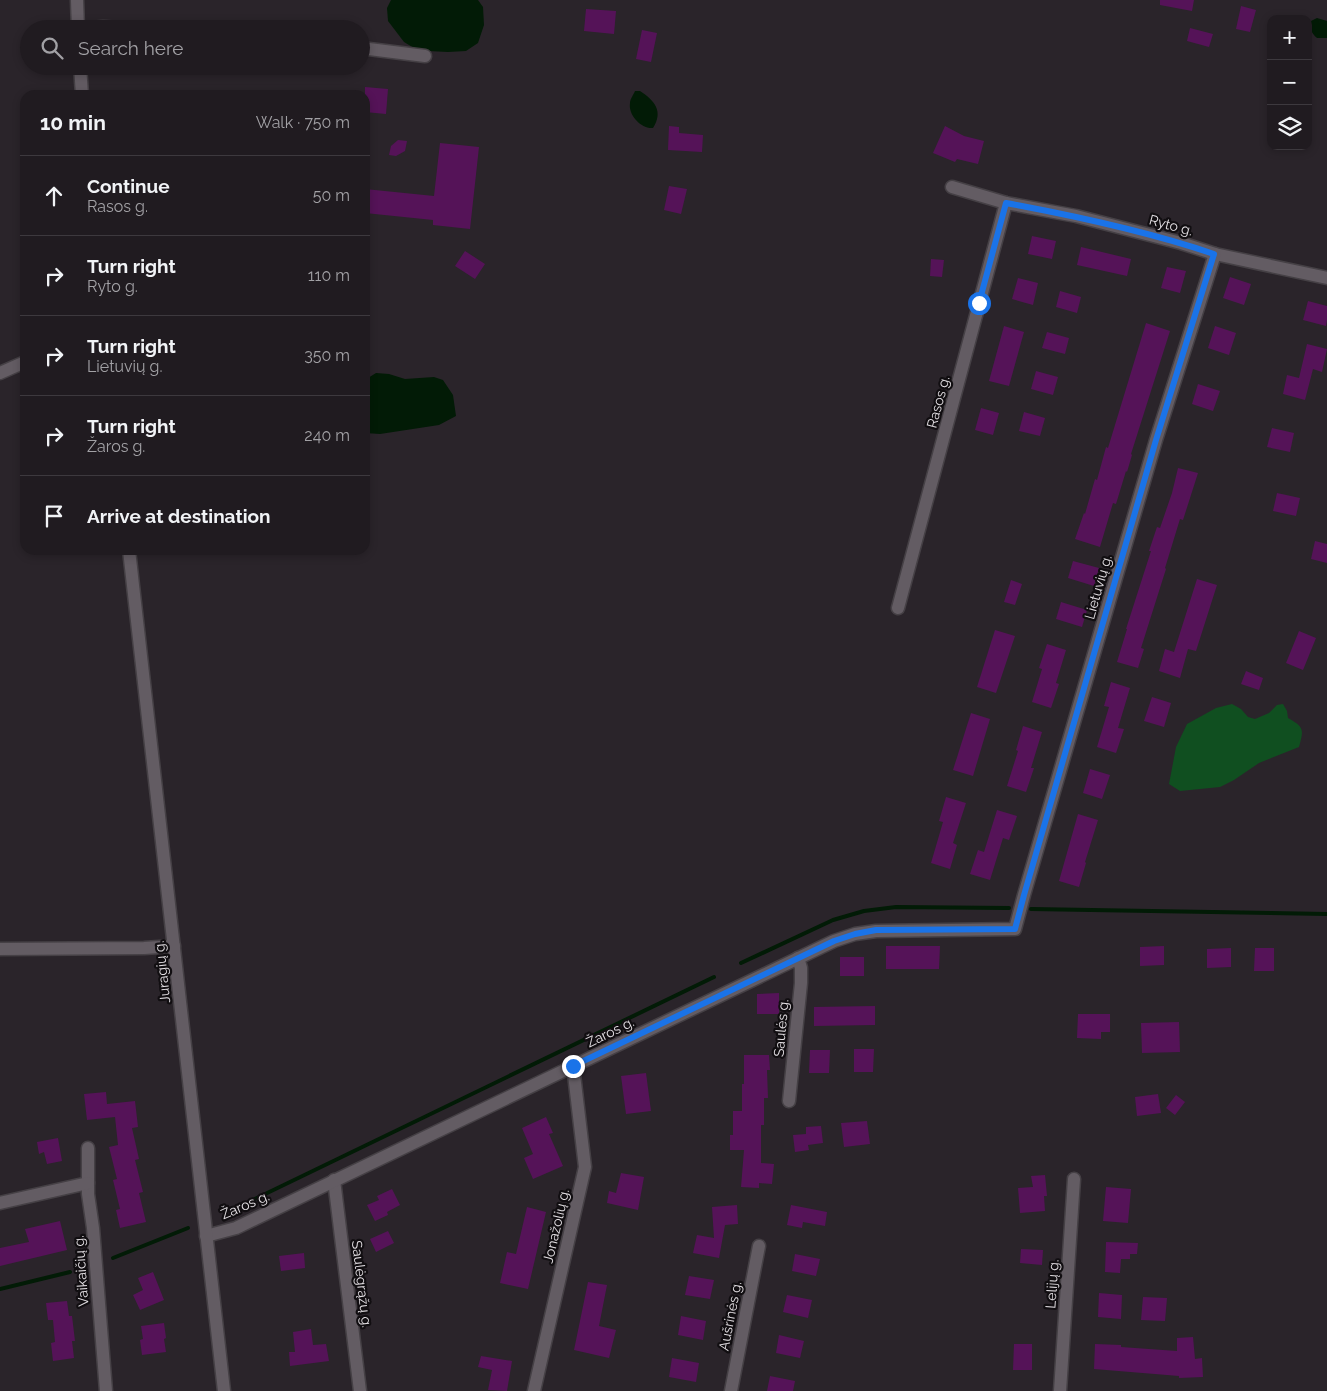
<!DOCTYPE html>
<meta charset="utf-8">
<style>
body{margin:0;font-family:Raleway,sans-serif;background:#282429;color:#f1f3f6}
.controls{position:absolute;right:15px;top:15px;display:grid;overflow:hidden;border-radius:10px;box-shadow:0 2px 8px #0003}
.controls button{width:45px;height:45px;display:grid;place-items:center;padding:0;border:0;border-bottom:1px solid #3d393e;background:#201b20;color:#f1f3f6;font:25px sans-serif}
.stop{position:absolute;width:15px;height:15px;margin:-11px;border:4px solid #1a73e8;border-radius:50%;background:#fff}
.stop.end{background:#1a73e8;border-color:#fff;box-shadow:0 1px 5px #0008}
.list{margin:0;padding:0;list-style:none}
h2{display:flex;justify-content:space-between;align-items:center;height:65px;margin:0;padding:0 20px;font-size:21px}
h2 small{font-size:16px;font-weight:400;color:#a2a1a5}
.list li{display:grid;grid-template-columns:32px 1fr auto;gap:15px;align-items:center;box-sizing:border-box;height:80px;padding:0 20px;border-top:1px solid #3d393e}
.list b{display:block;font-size:19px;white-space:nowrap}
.list p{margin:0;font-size:16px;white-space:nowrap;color:#a2a1a5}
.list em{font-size:16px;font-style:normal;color:#a2a1a5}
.icon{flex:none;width:28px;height:28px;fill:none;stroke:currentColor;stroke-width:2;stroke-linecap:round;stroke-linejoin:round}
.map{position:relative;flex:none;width:1327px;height:1391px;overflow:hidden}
.search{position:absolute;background:#201b20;box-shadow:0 2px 8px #0003;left:20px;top:20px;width:350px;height:55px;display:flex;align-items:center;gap:12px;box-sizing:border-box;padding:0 18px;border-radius:28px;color:#a2a1a5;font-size:19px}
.panel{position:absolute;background:#201b20;box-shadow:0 2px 8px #0003;left:20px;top:90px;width:350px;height:465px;border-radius:15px}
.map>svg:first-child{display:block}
.green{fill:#104f20}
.water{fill:#021b06}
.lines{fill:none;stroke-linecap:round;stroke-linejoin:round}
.stream{stroke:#021b06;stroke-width:4}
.building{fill:#551358}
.street-casing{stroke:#454045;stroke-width:15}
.secondary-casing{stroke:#454045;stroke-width:15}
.street{stroke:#635c63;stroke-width:12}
.secondary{stroke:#635c63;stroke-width:12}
.route{stroke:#1a73e8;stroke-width:6}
.labels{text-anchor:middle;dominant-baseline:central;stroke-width:4.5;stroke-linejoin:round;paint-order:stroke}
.street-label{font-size:14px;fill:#e5e1e5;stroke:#110e11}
</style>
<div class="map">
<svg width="1327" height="1391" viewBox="0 0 1327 1391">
<rect width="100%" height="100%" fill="#2a242a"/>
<!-- green -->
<path class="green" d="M1232 704 1241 709 1248 717 1255 719 1269 713 1277 705 1283 704 1287 711 1288 718C1304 727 1304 729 1299 747L1259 763 1234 780 1220 787 1180 791 1169 784 1176 747 1187 724 1216 708Z"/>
<!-- water -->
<g class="water">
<path d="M391 0H478L483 7 484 25 478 43 466 51 448 52 428 51 414 48 404 42 388 21 387 8Z"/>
<path d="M1317 18 1327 21V38H1317C1311 33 1310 29 1311 21Z"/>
<path d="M635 91H640C654 100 664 111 653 128 641 129 628 115 630 103 630 99 634 94 635 91Z"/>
<path d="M376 373 389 374 405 379 434 377 443 380 453 395 456 416 439 425 380 434 365 433V410L368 378Z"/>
</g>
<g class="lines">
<!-- stream -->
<g class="stream">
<path d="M1031 909 1327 914"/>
<path d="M741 963 833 920 864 911 896 907 1009 908"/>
<path d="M232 1210 714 977"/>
<path d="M113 1258 188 1228"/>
<path d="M0 1289 70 1272"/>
</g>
</g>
<!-- building -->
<g class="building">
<path d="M1160 0H1194L1192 11 1160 5Z"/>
<path d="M1241 6 1256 10 1250 32 1236 29Z"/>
<path d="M586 9 616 11 614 34 584 31Z"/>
<path d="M1190 28 1213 34 1209 47 1187 41Z"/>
<path d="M642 30 657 33 651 62 636 59Z"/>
<path d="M365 87 388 89 386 114 365 112Z"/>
<path d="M669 126 679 127V133L703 135 702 152 668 150Z"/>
<path d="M945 126 964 136 984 141 978 164 957 159 955 162 933 153Z"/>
<path d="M398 140 407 141 405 151 396 156 389 155 391 146Z"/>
<path d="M440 143 479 147 470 229 433 225V220L365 213V189L434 196Z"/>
<path d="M669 186 687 189 681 214 664 210Z"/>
<path d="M1032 236 1056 241 1052 259 1028 254Z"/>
<path d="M1081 247 1131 259 1127 276 1077 265Z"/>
<path d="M465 251 485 264 475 279 455 266Z"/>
<path d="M931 259 944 260 942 277 930 276Z"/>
<path d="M1167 267 1186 271 1180 293 1161 288Z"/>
<path d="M1230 277 1251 284 1244 305 1223 298Z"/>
<path d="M1018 278 1038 283 1033 305 1012 299Z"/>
<path d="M1060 291 1081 297 1077 313 1056 307Z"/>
<path d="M1308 301 1327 306V320L1326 326 1303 320Z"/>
<path d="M1146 323 1170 331 1131 454 1132 455 1127 472 1126 471 1116 504 1113 503 1100 547 1075 539 1084 513 1085 514 1095 479 1097 480 1106 447 1108 448Z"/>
<path d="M1004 326 1024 332 1009 386 989 381Z"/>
<path d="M1215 326 1236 333 1229 355 1208 348Z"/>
<path d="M1047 332 1069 338 1065 354 1042 348Z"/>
<path d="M1307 344 1327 349 1322 372 1313 369 1305 400 1283 394 1287 375 1299 378Z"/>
<path d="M1036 371 1058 377 1053 395 1031 389Z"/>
<path d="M1198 384 1220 391 1213 411 1192 404Z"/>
<path d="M981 408 999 413 993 435 975 430Z"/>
<path d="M1024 412 1045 418 1040 436 1019 431Z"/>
<path d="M1272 428 1294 433 1290 452 1267 447Z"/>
<path d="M1178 468 1198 473 1183 520 1180 519 1165 568 1166 569 1141 648 1144 649 1138 668 1117 662 1127 629H1126L1151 551H1149L1157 527 1160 528 1172 493Z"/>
<path d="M1277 493 1300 498 1296 516 1273 511Z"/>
<path d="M1315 541 1327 544V563L1311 559Z"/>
<path d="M1073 561 1099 568 1094 586 1068 578Z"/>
<path d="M1197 579 1217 585 1196 651 1188 649 1180 678 1159 671 1165 649 1174 652Z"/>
<path d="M1011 580 1022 584 1015 605 1004 602Z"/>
<path d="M1061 602 1087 610 1082 627 1056 619Z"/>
<path d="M995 630 1015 636 996 693 977 687Z"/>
<path d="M1299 631 1316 638 1303 670 1286 663Z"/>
<path d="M1047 644 1066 650 1056 683 1059 684 1051 708 1032 702 1042 669 1039 668Z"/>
<path d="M1246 671 1263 678 1259 690 1241 684Z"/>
<path d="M1111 682 1130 688 1118 728 1124 729 1116 753 1097 747 1109 707 1104 706Z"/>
<path d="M1152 697 1171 703 1164 727 1144 721Z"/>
<path d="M971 713 990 719 973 776 953 770Z"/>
<path d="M1023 726 1042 732 1031 768H1034L1026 792 1007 786 1018 751 1016 750Z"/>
<path d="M1090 769 1110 775 1102 799 1083 793Z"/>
<path d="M946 797 966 803 953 843 957 845 950 869 931 863 943 822 939 821Z"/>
<path d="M997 810 1017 816 1009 840 1003 838 990 880 970 874 978 850 984 852Z"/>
<path d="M1078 814 1098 820 1085 862 1086 863 1079 887 1059 881Z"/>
<path d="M886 946H940L939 969H886Z"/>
<path d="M1164 946V965L1140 966V947Z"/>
<path d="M1231 948V967L1207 968V949Z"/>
<path d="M1255 948H1274V971H1254Z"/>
<rect x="840" y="957" width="24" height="19"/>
<path d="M779 993V1014H757V994Z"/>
<path d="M875 1006V1025L814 1026V1007Z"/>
<path d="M1078 1014H1110V1032H1101V1039L1077 1038Z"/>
<path d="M1179 1022 1180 1052 1142 1053 1141 1023Z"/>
<path d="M854 1049H874L873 1072H854Z"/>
<path d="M810 1050H830L829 1073H809Z"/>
<path d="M744 1055H769L770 1070H767L768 1098H764V1125H761V1163L774 1164 772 1184 759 1183V1188L741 1187 744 1150H730V1135H733V1111H742V1084H744Z"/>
<path d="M646 1073 651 1111 626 1114 621 1076Z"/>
<path d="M106 1092 107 1104 135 1101 138 1127 132 1128 139 1159 135 1160 143 1192 139 1193 146 1222 120 1228 116 1210 120 1209 113 1180 117 1179 109 1147 118 1145 115 1117 87 1120 84 1094Z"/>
<path d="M1158 1094 1161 1113 1137 1116 1135 1097Z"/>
<path d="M1176 1095 1185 1102 1175 1115 1166 1108Z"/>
<path d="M546 1117 553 1133 549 1134 563 1166 533 1179 524 1158 533 1154 522 1128Z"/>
<path d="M867 1121 870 1144 844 1147 841 1123Z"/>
<path d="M821 1126 823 1143 808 1145 809 1150 795 1152 793 1135 806 1134V1127Z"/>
<path d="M58 1138 62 1161 47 1164 44 1152 39 1154 37 1142Z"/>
<path d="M621 1173 644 1177 638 1210 607 1203 609 1191 616 1193Z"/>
<path d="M1045 1175 1047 1196H1044L1045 1211 1020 1213 1018 1188 1033 1187 1031 1176Z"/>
<path d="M1106 1187 1131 1189 1128 1223 1103 1221Z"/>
<path d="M392 1189 400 1205 387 1212 388 1215 375 1221 367 1205 379 1200 377 1196Z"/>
<path d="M737 1205 738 1224 725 1225 719 1258 693 1253 697 1235 714 1238 712 1207Z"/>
<path d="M791 1205 827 1212 825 1226 803 1222 802 1228 787 1225Z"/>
<path d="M527 1207 546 1212 528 1289 500 1283 507 1252 516 1254Z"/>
<path d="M60 1221 67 1250 0 1266V1248L29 1242 25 1229Z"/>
<path d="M388 1231 394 1243 376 1252 370 1239Z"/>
<path d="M1106 1242 1138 1243 1137 1254H1130V1259H1121L1120 1273 1105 1272Z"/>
<path d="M1021 1249 1043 1250 1042 1265 1020 1263Z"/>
<path d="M304 1253 305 1268 281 1271 279 1256Z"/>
<path d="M795 1254 820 1259 816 1276 792 1271Z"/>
<path d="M153 1272 164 1300 140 1310 133 1295 143 1290 138 1278Z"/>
<path d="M689 1276 714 1280 710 1299 685 1295Z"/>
<path d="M588 1282 607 1285 599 1326 616 1330 609 1358 574 1350Z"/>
<path d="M1099 1293 1122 1295 1121 1319 1098 1317Z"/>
<path d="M787 1295 812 1300 808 1318 783 1312Z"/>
<path d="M1143 1297 1167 1298 1165 1321 1141 1320Z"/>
<path d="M67 1301 69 1316H72L75 1341H72L74 1358 53 1361 51 1343 55 1342 53 1320H48L46 1303Z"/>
<path d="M681 1316 706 1321 703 1340 678 1335Z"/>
<path d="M164 1323 166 1338 164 1339 166 1352 142 1355 140 1340 143 1339 141 1326Z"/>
<path d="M311 1329 313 1345 326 1344 329 1361 290 1366 289 1352H295L293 1332Z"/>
<path d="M779 1335 804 1341 800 1358 776 1353Z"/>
<path d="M1193 1337 1195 1359 1202 1358 1203 1377 1179 1378V1376L1094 1369 1095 1344 1121 1345V1347L1177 1351V1338Z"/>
<path d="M1014 1344H1032V1370H1013Z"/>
<path d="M481 1356 512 1361 507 1391 488 1390 492 1370 478 1367Z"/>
<path d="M672 1358 699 1363 696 1382 669 1377Z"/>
<path d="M770 1376 795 1381 793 1391H767Z"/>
</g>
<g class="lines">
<!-- street casing -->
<g class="street-casing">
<g id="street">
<path d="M78 29 103 27 139 29"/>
<path d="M361 48 425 56"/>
<path d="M952 187 1006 203 1076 216 1181 243 1215 254 1327 278"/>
<path d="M0 373 25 362"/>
<path d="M898 608 1006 203"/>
<path d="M0 949 144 948 174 946"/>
<path d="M789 1101 801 983V968L798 958"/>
<path d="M88 1148V1194L93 1228 106 1391"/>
<path d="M334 1180 360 1391"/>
<path d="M0 1203 88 1183"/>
<path d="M206 1236 236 1228 834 941 855 934 876 931 1015 929 1024 895 1156 440 1215 254"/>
<path d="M534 1391 585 1167 573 1066"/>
<path d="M731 1391 759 1246"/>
<path d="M1060 1391 1074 1179"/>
</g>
</g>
<!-- secondary casing -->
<g class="secondary-casing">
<g id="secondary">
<path d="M77 0 78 29"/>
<path d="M80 66 82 95"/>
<path d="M129 550 224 1391"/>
</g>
</g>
<!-- street -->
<use href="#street" class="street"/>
<!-- secondary -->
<use href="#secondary" class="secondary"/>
</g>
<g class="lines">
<!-- route -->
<path class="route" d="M573 1066 834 941 855 934 876 930 1015 929 1024 895 1156 440 1214 254C1147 231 1076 216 1006 203L979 303"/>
</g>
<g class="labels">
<!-- street labels -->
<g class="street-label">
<text transform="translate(1171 225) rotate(15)">Ryto g.</text>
<text transform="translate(938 402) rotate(-75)">Rasos g.</text>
<text transform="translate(1098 587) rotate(-74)">Lietuvių g.</text>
<text transform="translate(162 972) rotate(-96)">Juragių g.</text>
<text transform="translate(781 1028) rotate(-85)">Saulės g.</text>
<text transform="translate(610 1032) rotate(-26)">Žaros g.</text>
<text transform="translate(245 1205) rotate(-23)">Žaros g.</text>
<text transform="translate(556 1226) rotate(-77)">Jonažolių g.</text>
<text transform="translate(81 1271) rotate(-94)">Vaikaičių g.</text>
<text transform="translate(362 1284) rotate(83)">Saulėgrąžų g.</text>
<text transform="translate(1052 1284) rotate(-86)">Lelijų g.</text>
<text transform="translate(730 1316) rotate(-79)">Aušrinės g.</text>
</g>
</g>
</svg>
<div class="controls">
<button>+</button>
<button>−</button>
<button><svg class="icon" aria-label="layers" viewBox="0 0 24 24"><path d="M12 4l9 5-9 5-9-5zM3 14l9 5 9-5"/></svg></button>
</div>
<div class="stop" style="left:979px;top:303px"></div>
<div class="stop end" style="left:573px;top:1066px"></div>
<div class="search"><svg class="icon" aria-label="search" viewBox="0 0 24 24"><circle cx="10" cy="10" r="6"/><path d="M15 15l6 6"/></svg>Search here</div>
<section class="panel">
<h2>10 min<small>Walk · 750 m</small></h2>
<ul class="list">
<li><svg class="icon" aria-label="ahead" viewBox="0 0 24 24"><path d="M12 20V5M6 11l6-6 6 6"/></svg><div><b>Continue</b><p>Rasos g.</p></div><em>50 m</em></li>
<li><svg class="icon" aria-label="right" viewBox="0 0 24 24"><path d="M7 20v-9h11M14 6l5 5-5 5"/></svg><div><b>Turn right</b><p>Ryto g.</p></div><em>110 m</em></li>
<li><svg class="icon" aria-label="right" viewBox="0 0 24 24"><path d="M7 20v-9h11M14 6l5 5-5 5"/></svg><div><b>Turn right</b><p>Lietuvių g.</p></div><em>350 m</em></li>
<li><svg class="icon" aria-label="right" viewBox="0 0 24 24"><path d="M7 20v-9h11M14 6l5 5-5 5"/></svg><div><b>Turn right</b><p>Žaros g.</p></div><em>240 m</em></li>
<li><svg class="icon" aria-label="arrive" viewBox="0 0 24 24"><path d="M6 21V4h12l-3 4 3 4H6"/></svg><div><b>Arrive at destination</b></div></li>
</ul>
</section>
</div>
